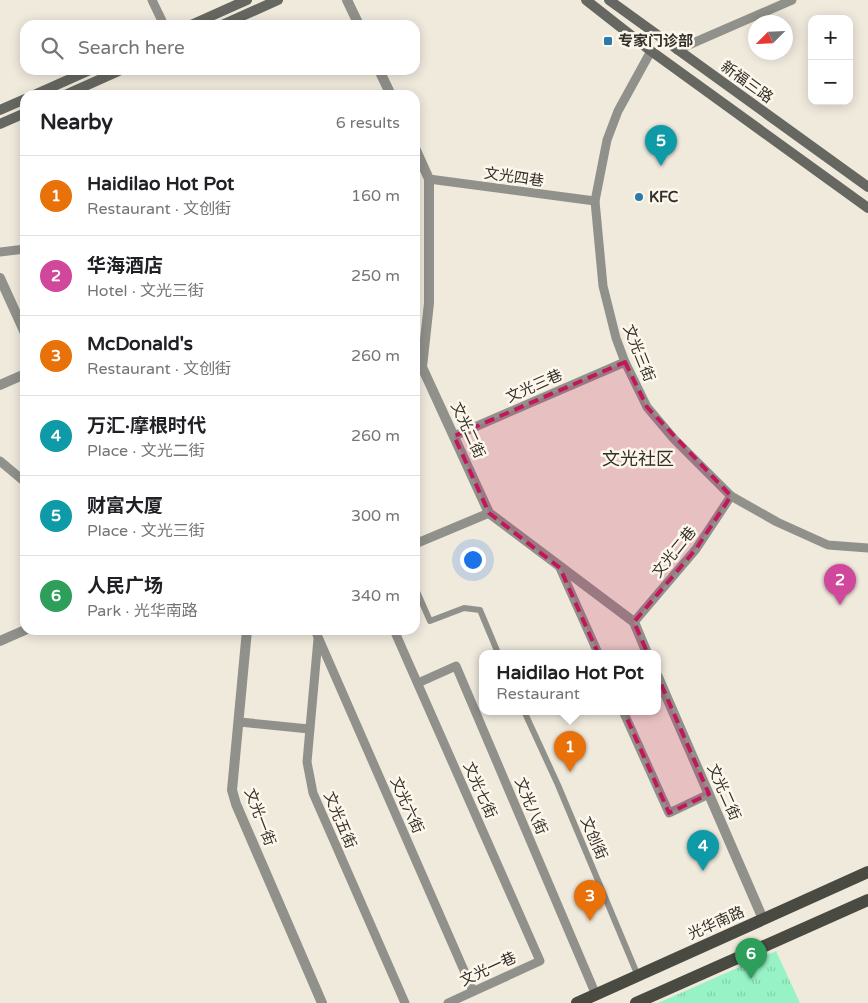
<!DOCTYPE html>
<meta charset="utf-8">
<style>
body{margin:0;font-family:"Varela Round","Noto Sans SC",sans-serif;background:#f6f6f6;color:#202124}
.controls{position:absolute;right:15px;top:15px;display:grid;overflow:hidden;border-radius:10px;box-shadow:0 2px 12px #0003}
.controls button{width:45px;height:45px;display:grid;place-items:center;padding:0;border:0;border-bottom:1px solid #e0e0e0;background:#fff;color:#202124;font:25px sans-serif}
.compass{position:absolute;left:748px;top:15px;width:45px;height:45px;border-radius:50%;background:#fff;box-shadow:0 2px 12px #0003;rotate:246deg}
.you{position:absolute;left:472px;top:559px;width:18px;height:18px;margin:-12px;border:4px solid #fff;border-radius:50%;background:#1a73e8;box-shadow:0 0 0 8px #1a73e833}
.badge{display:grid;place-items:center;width:32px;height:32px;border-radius:50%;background:#2a7aac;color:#fff;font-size:16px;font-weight:700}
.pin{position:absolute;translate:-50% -41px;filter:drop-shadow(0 1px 2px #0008)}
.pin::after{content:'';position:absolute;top:26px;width:18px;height:15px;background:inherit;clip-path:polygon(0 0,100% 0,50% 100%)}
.popup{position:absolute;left:479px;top:650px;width:182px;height:65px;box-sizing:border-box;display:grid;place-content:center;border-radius:10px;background:#fff;filter:drop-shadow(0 1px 4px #0005);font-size:16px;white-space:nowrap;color:#757577}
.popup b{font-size:19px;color:#202124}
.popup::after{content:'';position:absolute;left:50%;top:100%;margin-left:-10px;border:10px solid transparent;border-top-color:#fff}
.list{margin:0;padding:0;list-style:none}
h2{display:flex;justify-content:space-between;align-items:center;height:65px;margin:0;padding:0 20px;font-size:21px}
h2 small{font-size:16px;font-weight:400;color:#757577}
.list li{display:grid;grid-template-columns:32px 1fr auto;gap:15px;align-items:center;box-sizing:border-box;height:80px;padding:0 20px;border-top:1px solid #e0e0e0}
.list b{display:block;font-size:19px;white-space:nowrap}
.list p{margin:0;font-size:16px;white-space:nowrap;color:#757577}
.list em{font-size:16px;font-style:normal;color:#757577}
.icon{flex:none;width:28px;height:28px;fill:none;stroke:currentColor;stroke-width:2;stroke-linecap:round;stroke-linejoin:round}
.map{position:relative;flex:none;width:868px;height:1003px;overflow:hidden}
.search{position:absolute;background:#fff;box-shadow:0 2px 12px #0003;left:20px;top:20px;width:400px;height:55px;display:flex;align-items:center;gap:12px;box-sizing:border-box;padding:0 18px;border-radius:15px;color:#757577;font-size:19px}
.panel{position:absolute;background:#fff;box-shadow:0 2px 12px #0003;left:20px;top:90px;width:400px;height:545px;border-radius:15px}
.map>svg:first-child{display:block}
.park{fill:url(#park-tufts)}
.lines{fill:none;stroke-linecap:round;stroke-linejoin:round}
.pedestrian{stroke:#91918c;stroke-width:6}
.minor{stroke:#91918c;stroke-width:9}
.tertiary{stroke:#91918c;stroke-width:10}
.secondary{stroke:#666760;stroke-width:10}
.primary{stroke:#494a41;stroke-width:12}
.marked{fill:#c2185b;fill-opacity:0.2;stroke:#c2185b;stroke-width:4;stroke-dasharray:10 6;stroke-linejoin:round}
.poi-dot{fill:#2a7aac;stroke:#fdf7eb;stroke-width:2}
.labels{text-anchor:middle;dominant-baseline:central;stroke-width:5;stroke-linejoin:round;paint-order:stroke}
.poi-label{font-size:15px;font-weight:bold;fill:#33302c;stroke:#fdf7eb;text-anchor:start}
.street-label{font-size:15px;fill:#33302c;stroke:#fdf7eb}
.quarter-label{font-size:18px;fill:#33302c;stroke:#fdf7eb}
</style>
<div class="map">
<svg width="868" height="1003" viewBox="0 0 868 1003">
<defs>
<pattern id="park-tufts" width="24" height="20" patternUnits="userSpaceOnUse" patternTransform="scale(1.25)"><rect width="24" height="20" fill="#97f2c5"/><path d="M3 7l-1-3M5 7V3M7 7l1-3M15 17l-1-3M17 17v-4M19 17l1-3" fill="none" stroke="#83d0a9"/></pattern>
</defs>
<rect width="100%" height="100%" fill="#f0eadd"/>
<!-- park -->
<path class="park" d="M776 951 800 1003H658Z"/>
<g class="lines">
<!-- pedestrian -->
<g class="pedestrian">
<path d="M415 587 430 621 464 608 480 610 498 653"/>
<path d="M524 711 558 785 638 976"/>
</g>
<!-- minor -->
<g class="minor">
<path d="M152 0 164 25"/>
<path d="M677 50 792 0"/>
<path d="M651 51 618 111 607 140 595 201 603 286 616 338 625 362 647 407 674 439 731 496 777 522 828 545 868 548"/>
<path d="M429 179 595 201"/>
<path d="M0 252 25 249"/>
<path d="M454 436 625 362"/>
<path d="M0 461 25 482"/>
<path d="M415 544 489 513"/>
<path d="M560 568 598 653"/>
<path d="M634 622 696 549 731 496"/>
<path d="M315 630 473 991"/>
<path d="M394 630 540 961 448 1003"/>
<path d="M318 639 307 762 313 793 405 1003"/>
<path d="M418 683 456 666 596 995"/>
<path d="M623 711 669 813 709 794"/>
<path d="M240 722 309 729"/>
</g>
<!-- tertiary -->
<g class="tertiary">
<path d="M347 0 359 25"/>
<path d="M379 70 391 95"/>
<path d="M415 148 429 179V303L422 367 489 513 634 622 647 653"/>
<path d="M0 278 25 333"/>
<path d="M0 385 25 374"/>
<path d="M247 630 232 790 236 804 322 1003"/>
<path d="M0 641 25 630"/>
<path d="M658 677 763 919"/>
</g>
<!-- secondary -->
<g class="secondary">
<path d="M586 0 651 51 868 208"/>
<path d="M609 0 868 187"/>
<path d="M191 25 247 0"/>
<path d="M222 25 278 0"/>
<path d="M34 95 90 70"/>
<path d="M65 95 121 70"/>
<path d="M0 110 25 99"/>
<path d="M0 124 25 113"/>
</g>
<!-- primary -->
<g class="primary">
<path d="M577 1003 868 872"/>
<path d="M636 1003 868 900"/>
</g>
</g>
<!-- marked area -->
<path class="marked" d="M625 362 647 407 731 496 696 549 634 622 709 794 669 813 560 568 489 513 454 436Z"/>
<!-- markers -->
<g class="poi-dot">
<rect x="603" y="36" width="10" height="10" rx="2.5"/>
<circle cx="639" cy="197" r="5"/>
</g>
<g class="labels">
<!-- poi labels -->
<g class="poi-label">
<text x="618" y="41">专家门诊部</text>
<text x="649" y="197">KFC</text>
</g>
<!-- street labels -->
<g class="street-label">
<text transform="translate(747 82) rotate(36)">新福三路</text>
<text transform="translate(514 177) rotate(8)">文光四巷</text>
<text transform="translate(639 353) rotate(68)">文光三街</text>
<text transform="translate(534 386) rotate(-24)">文光三巷</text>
<text transform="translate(468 430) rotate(65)">文光二街</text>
<text transform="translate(674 552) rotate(-51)">文光二巷</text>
<text transform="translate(480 790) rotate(66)">文光七街</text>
<text transform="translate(724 792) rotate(66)">文光二街</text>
<text transform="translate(407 805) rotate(66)">文光六街</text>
<text transform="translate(531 806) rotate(67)">文光八街</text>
<text transform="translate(260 817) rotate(69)">文光一街</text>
<text transform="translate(340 820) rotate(67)">文光五街</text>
<text transform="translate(594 838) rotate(67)">文创街</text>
<text transform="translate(716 923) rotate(-24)">光华南路</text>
<text transform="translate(488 969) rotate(-25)">文光一巷</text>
</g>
<!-- quarter labels -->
<g class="quarter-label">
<text x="638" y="459">文光社区</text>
</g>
</g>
</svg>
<div class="controls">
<button>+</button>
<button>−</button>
</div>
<svg class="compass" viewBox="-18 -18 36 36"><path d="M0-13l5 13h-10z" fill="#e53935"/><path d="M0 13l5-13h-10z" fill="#757577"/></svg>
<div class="you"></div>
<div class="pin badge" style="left:570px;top:772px;background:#e8710a">1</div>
<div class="popup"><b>Haidilao Hot Pot</b>Restaurant</div>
<div class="pin badge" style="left:840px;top:605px;background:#d1479c">2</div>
<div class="pin badge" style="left:590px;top:921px;background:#e8710a">3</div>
<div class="pin badge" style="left:703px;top:871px;background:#0f9aa8">4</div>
<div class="pin badge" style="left:661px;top:166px;background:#0f9aa8">5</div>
<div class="pin badge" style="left:751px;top:979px;background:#2e9e5b">6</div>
<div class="search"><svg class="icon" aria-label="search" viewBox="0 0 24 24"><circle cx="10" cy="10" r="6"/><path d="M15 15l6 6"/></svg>Search here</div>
<section class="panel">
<h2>Nearby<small>6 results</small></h2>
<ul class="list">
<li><span class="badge" style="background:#e8710a">1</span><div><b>Haidilao Hot Pot</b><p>Restaurant · 文创街</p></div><em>160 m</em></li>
<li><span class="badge" style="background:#d1479c">2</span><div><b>华海酒店</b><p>Hotel · 文光三街</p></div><em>250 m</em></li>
<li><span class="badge" style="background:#e8710a">3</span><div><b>McDonald's</b><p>Restaurant · 文创街</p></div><em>260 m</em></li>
<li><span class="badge" style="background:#0f9aa8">4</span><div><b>万汇·摩根时代</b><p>Place · 文光二街</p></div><em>260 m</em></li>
<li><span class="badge" style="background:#0f9aa8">5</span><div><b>财富大厦</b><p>Place · 文光三街</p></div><em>300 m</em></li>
<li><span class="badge" style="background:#2e9e5b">6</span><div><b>人民广场</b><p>Park · 光华南路</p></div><em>340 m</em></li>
</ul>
</section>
</div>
